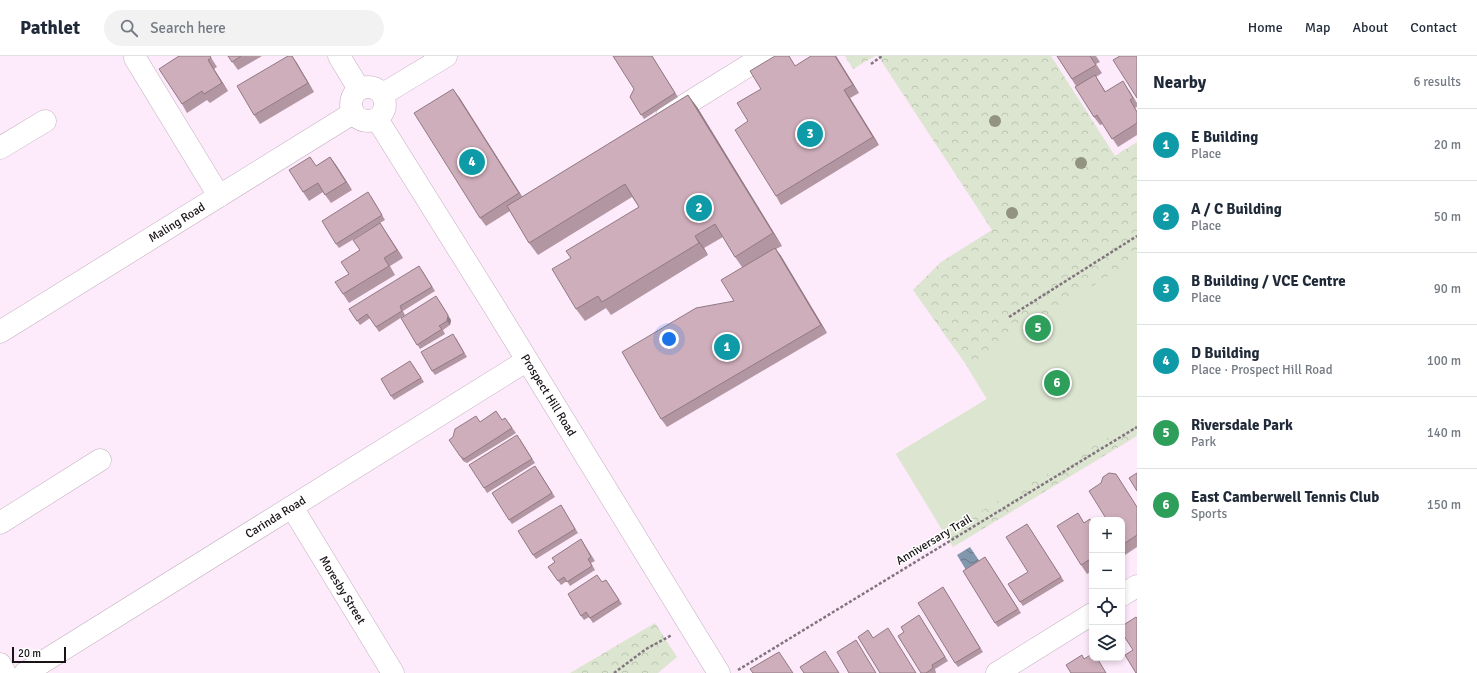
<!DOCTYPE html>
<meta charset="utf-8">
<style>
body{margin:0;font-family:Signika,sans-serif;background:#f2f2f3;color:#1f2937}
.controls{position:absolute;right:12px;bottom:12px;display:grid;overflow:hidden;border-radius:8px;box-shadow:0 2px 6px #0003}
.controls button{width:36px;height:36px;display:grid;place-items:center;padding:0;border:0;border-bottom:1px solid #e0e1e3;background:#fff;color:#1f2937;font:20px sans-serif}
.scale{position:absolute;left:12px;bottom:10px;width:54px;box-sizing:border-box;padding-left:4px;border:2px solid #191318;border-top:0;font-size:11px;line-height:14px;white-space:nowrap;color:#191318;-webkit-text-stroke:3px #fff;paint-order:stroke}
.you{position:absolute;left:669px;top:283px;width:14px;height:14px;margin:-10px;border:3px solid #fff;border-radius:50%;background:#1a73e8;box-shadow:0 0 0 6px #1a73e833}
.badge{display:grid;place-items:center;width:26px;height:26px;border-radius:50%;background:#7c3aed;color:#fff;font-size:13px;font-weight:700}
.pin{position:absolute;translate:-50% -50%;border:2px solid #fff;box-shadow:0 1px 4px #0006}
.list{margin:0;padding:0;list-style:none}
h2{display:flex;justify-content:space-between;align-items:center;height:52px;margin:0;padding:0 16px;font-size:17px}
h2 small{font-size:13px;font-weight:400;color:#747a83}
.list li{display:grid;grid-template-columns:26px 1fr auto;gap:12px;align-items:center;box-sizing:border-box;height:72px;padding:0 16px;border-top:1px solid #e0e1e3}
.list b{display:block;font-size:15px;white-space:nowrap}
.list p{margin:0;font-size:13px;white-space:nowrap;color:#747a83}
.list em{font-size:13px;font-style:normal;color:#747a83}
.icon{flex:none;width:22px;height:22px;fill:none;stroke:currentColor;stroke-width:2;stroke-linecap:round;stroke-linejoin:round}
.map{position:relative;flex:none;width:1137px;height:617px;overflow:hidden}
header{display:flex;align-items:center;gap:24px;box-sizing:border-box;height:56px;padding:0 20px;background:#fff;border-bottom:1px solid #e0e1e3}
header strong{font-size:19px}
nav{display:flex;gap:22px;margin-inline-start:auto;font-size:14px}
.search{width:280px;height:36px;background:#f2f2f3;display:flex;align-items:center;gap:10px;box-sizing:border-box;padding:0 14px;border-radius:22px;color:#747a83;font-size:15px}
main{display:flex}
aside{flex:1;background:#fff}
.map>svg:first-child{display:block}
.park{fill:url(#park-crowns)}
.pitch{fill:#dce5d0}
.water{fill:url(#water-waves)}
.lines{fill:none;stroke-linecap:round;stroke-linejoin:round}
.minor-casing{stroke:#c1afbf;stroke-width:23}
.path{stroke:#80747e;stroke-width:2.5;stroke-dasharray:3 2;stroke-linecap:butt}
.minor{stroke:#fff;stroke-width:22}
.tree{fill:#929381}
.wall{fill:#b296a1}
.shaded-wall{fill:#917a83}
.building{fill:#cfaebb;stroke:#917a83}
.labels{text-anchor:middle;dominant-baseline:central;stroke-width:3;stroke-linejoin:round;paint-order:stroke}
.street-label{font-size:12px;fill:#191318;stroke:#fff}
</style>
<header>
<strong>Pathlet</strong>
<div class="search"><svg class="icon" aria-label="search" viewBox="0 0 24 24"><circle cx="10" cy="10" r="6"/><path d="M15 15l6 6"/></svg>Search here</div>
<nav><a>Home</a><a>Map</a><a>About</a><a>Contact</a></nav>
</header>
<main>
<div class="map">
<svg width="1137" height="617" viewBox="0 0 1137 617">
<defs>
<pattern id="park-crowns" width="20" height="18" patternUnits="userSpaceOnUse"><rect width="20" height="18" fill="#dce5d0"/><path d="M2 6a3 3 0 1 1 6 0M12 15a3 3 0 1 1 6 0" fill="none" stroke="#bcc4b2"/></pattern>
<pattern id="water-waves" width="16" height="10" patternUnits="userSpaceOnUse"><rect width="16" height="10" fill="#8296ae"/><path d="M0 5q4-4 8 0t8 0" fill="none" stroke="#6a798d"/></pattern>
</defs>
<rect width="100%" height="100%" fill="#fdeafb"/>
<!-- park -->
<g class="park">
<path d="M845 0H875L853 13Z"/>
<path d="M878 0H1051L1115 100 1137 86V380L953 491 896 398 987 343 967 310 913 234 941 206 992 174Z"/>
<path d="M655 567 677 601 658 617H570Z"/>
</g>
<!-- pitch -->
<path class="pitch" d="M1137 202V364L1036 425 1027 428 944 477 896 398 987 343 967 310Z"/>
<!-- water -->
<path class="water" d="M970 491 980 506 966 514 957 499Z"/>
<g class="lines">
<!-- minor casing -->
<g class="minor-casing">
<g id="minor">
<path d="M339 0 359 33"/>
<path d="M135 2 219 140"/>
<circle cx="368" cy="48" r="17"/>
<path d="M383 38 446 0"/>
<path d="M667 60 764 0"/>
<path id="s1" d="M377 63 492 247 719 617"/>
<path d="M0 92 45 65"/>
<path id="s2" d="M0 276 353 57"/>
<path id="s3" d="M292 451 393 617"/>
<path d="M0 467 100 404"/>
<path d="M1122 539 1137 530"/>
<path d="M0 608 5 617"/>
<path id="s4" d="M25 617 526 305"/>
<path d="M997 617 1092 558"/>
</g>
</g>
<!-- path -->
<g class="path">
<path d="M871 8 882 0"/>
<path d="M1009 261 1137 180"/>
<path d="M738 614 1137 371"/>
<path d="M614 617 646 593 672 579"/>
</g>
<!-- minor -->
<use href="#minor" class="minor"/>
</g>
<!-- trees -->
<g class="tree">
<circle cx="995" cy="65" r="6"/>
<circle cx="1081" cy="107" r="6"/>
<circle cx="1012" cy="157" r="6"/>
</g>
<!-- wall -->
<g class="wall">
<path d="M210 0 217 11 214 13 228 35 210 47 207 44 187 57 182 48Z"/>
<path d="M228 0H262L238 14Z"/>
<path d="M292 0 314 36 260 68 254 59Z"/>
<path d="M652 0 678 41 644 63 630 41Z"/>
<path d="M775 0H789L795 10 836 0 859 37 850 42 879 89 781 149 776 140 761 33Z"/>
<path d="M1057 0H1096L1100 6 1096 8 1102 17 1096 21 1106 36 1129 34 1137 47V51L1135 52 1137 55V79L1118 91 1103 68 1100 69 1094 61 1076 30Z"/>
<path d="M688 39 697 51 782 190 776 193 781 200 827 277 667 371 661 363 734 245 742 211 735 201 723 181 704 192 708 199 611 259 606 252 585 265 576 253 571 202 639 151 632 141 538 199 529 187 510 155 486 170 480 162 459 41 522 141Z"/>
<path d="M310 101 316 110 330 101 336 109 352 134 331 147 323 136 309 145 303 136Z"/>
<path d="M371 140 385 164 339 192 336 188Z"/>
<path d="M380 167 403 202 390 210 395 219 349 247 343 238 349 218Z"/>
<path d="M422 214 435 235 403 255 405 259 379 276 370 262 360 269 349 253Z"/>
<path d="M401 262 451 264 450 269 443 274 445 278 420 293Z"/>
<path d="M456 282 467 301 435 319 432 315Z"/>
<path d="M413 309 424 326 394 344 391 340Z"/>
<path d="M505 362 516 377 467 407 463 405 460 400 480 366 502 364Z"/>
<path d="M520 383 535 407 487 437 484 432Z"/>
<path d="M538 414 555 441 512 468 509 464Z"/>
<path d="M1116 418 1137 451V491L1122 501V464Z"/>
<path d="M561 449 578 477 536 503 533 499Z"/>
<path d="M1084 466 1092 467V515L1087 518 1081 509Z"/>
<path d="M1027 468 1064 525 1023 550 1020 546 1028 516Z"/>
<path d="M581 483 595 505 591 507 595 514 570 530 567 525 561 529 548 511 555 506Z"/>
<path d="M988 505 1021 557 998 571 995 567Z"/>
<path d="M606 524 622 548 593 567 589 561 584 564 581 560 602 526Z"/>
<path d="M943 531 983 596 958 611 955 607Z"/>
<path d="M919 559 948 605 935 613 936 617H921Z"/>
</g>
<!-- shaded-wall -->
<g class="shaded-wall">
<path d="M292 0 297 7 314 36 308 27Z"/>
<path d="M835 0H836L859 37 853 29Z"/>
<path d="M208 4 214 13 228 35 222 27Z"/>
<path d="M453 33 459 41 525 145 519 137Z"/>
<path d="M844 34 850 42 879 89 873 81Z"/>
<path d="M688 39 697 51 782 190 773 177Z"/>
<path d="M330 101 336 109 352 134 346 126Z"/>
<path d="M380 167 386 176 403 202 397 194Z"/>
<path d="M695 180 704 192 708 199 699 187Z"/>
<path d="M775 192 781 200 827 277 821 269Z"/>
<path d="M439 245 451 264 450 269 447 265Z"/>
</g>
<!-- building -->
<g class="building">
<path d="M179 0H210L211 2 208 4 222 27 204 38 202 35 182 48 159 13Z"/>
<path d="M228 0H241L232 6Z"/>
<path d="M288 0H292L308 27 254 59 237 30Z"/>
<path d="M613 0H652L675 37 641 59 630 41 634 33Z"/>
<path d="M775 0H789L795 10 811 0H835L853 29 844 34 873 81 776 140 735 74 748 65 737 47 761 33 750 15Z"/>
<path d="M1057 0H1090L1096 9 1072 23Z"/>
<path d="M1120 0H1137V42L1113 4Z"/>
<path d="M1095 19 1105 36 1123 25 1133 42 1130 44 1137 56V67L1112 83 1097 59 1094 61 1075 31Z"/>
<path d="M453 33 519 137 480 162 414 57Z"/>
<path d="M688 39 773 177 735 201 715 168 695 180 699 187 602 246 598 240 576 253 552 213 571 202 566 195 639 151 625 128 529 187 507 150Z"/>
<path d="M310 101 316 110 330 101 346 126 325 139 318 127 303 136 289 114Z"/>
<path d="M368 136 382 159 336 188 322 165Z"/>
<path d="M380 167 397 194 384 202 389 210 343 238 335 226 349 218 341 206 360 194 353 184Z"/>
<path d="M775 192 821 269 661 363 622 296 696 252 734 245 721 224Z"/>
<path d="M419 210 432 231 400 250 402 255 376 271 367 258 357 265 349 253Z"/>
<path d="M436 240 448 259 447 265 439 270 442 273 417 289 401 262Z"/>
<path d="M453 278 464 297 432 315 421 296Z"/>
<path d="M410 305 421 322 391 340 381 323Z"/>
<path d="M496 355 502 364 505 362 512 372 464 403 460 400 449 384 453 381 455 373 476 360 480 366Z"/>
<path d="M517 379 532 403 484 432 469 409Z"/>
<path d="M535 410 552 437 509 464 492 437Z"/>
<path d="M1109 417 1116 418 1137 451V479L1122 489V464H1107L1089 435 1101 427 1103 421Z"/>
<path d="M1137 417V435L1129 422Z"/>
<path d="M561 449 575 473 533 499 518 475Z"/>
<path d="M1078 457 1084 467 1090 463 1092 467V502L1081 509 1057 470Z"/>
<path d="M1027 468 1061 521 1020 546 1008 528 1028 516 1006 481Z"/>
<path d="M581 483 591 501 588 503 592 510 567 526 564 521 558 525 548 511 555 506 552 502Z"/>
<path d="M985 501 1018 553 995 567 963 515Z"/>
<path d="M597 519 602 526 606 524 619 544 590 562 586 556 581 560 568 538Z"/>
<path d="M943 531 980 592 955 607 918 547Z"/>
<path d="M919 559 945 601 932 609 933 612 926 617H921L898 580 904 576 901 571Z"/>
<path d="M1136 561 1137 562V617H1136L1125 599 1133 594 1122 577V570Z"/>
<path d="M888 572 916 617H880L858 581 868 574 873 582Z"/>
<path d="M856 584 876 617H849L837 596Z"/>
<path d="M825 595 839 617H804L800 611Z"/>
<path d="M779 596 793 617H753L750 613Z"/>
<path d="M1092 598V602H1097L1106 617H1071L1066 609 1082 599 1084 603Z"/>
</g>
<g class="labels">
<!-- street labels -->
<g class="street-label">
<text stroke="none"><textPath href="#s2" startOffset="208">Maling Road</textPath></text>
<text stroke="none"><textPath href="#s1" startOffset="325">Prospect Hill Road</textPath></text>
<text stroke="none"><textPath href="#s4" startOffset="295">Carinda Road</textPath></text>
<text transform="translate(934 484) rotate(-31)">Anniversary Trail</text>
<text stroke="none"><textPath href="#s3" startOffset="97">Moresby Street</textPath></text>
</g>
</g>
</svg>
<div class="controls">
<button>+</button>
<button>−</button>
<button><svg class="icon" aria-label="locate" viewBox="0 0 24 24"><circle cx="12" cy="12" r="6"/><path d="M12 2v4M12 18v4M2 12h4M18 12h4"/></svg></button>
<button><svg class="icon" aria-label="layers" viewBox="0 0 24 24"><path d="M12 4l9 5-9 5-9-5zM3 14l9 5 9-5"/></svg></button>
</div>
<div class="scale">20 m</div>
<div class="you"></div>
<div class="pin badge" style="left:727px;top:291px;background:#0f9aa8">1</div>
<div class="pin badge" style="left:699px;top:152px;background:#0f9aa8">2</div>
<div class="pin badge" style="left:810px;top:78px;background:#0f9aa8">3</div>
<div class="pin badge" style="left:472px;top:106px;background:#0f9aa8">4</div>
<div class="pin badge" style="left:1038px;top:272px;background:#2e9e5b">5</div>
<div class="pin badge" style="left:1057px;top:327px;background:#2e9e5b">6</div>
</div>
<aside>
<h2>Nearby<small>6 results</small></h2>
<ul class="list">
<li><span class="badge" style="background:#0f9aa8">1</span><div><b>E Building</b><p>Place</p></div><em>20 m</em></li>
<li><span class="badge" style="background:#0f9aa8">2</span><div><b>A / C Building</b><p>Place</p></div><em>50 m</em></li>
<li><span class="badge" style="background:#0f9aa8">3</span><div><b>B Building / VCE Centre</b><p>Place</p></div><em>90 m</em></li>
<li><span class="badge" style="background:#0f9aa8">4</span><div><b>D Building</b><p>Place · Prospect Hill Road</p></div><em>100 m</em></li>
<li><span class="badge" style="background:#2e9e5b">5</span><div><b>Riversdale Park</b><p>Park</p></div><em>140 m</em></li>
<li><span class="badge" style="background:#2e9e5b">6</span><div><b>East Camberwell Tennis Club</b><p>Sports</p></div><em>150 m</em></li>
</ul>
</aside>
</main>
